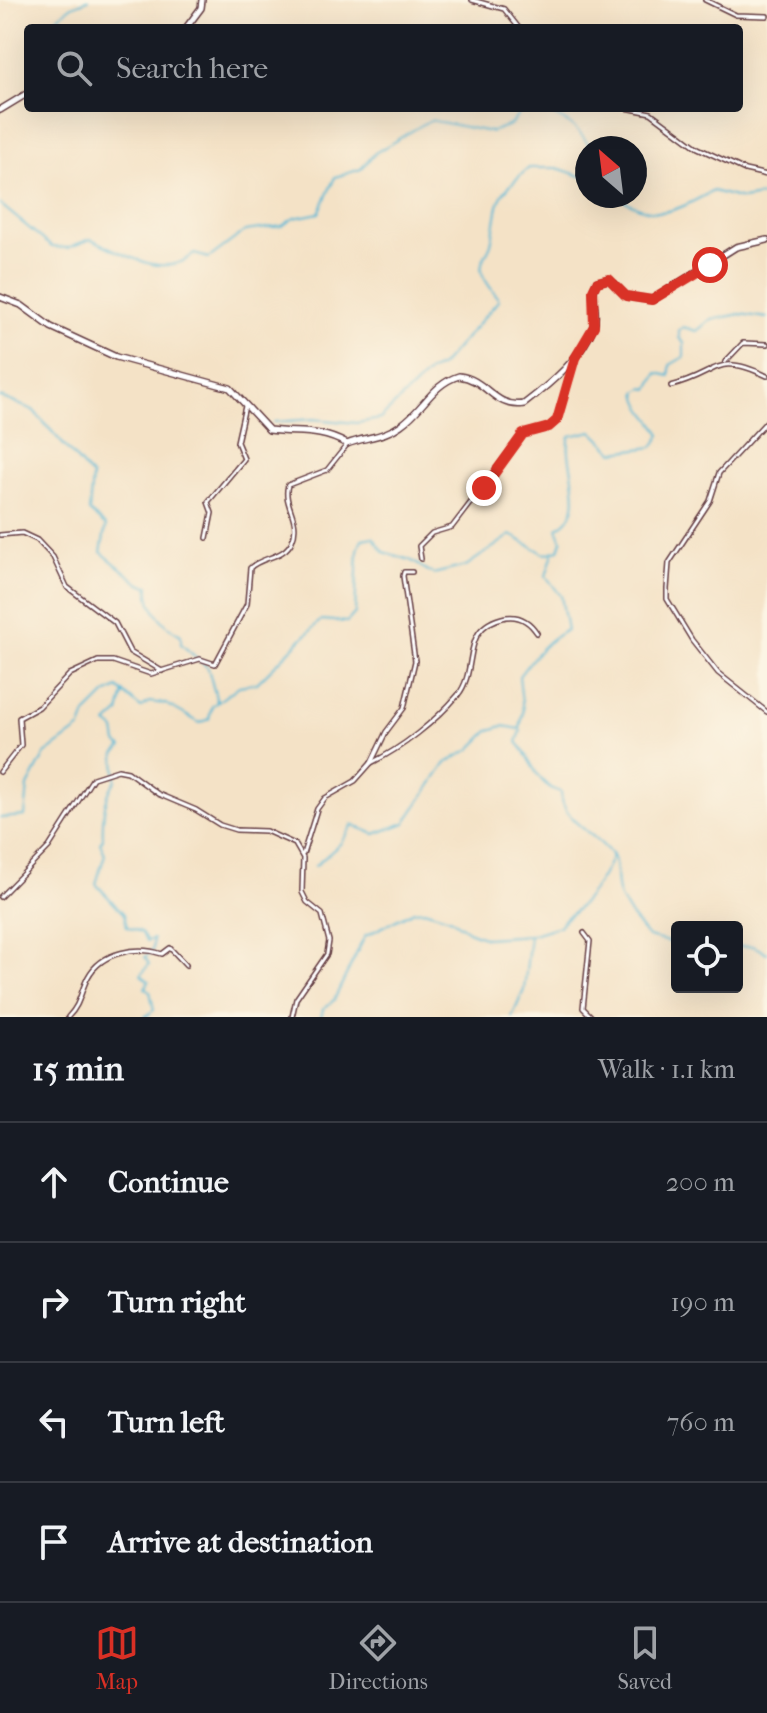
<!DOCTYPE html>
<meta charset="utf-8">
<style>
body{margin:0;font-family:"IM FELL French Canon",serif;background:#242831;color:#f1f3f6}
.controls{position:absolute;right:24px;bottom:24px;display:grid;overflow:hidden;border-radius:8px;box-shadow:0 8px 32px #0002}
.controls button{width:72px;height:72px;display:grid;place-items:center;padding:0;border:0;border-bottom:2px solid #363941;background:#171b24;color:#f1f3f6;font:40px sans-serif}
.compass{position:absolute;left:575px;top:136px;width:72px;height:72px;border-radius:50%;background:#171b24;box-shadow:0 8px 32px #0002;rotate:332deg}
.stop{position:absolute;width:24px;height:24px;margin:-18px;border:6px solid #d93025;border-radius:50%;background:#fff}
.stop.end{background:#d93025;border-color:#fff;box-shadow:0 2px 8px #0008}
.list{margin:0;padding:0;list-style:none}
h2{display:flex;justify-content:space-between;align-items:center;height:104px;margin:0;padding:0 32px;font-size:34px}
h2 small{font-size:26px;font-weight:400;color:#9ea1a6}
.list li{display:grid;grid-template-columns:52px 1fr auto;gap:24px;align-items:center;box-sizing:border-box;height:120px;padding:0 32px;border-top:2px solid #363941}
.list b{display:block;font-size:30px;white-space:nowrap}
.list em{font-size:26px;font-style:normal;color:#9ea1a6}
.icon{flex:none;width:44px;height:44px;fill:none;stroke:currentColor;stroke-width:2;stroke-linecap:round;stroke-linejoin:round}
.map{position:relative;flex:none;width:767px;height:1017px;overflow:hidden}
.search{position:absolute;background:#171b24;box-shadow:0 8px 32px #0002;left:24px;right:24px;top:24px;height:88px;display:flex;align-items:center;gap:20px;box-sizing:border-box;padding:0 28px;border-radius:8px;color:#9ea1a6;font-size:30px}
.sheet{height:584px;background:#171b24}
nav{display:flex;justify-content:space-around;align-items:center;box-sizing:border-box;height:112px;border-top:2px solid #363941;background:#171b24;font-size:22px;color:#9ea1a6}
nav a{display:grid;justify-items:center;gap:4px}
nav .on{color:#d93025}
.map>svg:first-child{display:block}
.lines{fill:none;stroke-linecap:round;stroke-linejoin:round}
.stream{stroke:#56b7d5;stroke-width:2}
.minor-casing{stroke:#643c42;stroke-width:6}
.tertiary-casing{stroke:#643c42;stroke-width:8}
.minor{stroke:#fff;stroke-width:3}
.tertiary{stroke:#fff;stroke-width:5}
.route{stroke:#d93025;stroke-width:10}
</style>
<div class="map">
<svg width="767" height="1017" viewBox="0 0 767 1017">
<rect width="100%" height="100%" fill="#fcf5e5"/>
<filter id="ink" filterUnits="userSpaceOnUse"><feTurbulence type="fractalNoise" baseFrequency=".0125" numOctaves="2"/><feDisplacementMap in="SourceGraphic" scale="16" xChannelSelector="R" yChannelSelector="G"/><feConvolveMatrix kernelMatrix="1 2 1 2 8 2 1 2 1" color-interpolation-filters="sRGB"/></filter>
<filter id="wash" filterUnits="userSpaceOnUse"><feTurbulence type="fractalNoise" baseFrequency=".006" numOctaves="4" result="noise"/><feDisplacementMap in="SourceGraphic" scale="32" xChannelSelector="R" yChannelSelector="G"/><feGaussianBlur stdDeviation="1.8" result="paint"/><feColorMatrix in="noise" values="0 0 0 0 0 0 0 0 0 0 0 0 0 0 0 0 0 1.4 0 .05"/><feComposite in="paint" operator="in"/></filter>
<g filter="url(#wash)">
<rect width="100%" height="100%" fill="#f4e2c6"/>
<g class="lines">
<!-- stream -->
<g class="stream">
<path d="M44 28 72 6 88 0"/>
<path d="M541 108C568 125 573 120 591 148"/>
<path d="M617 196C658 223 673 212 713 191L742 199 767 195"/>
<path d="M0 204 52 247 67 248 91 239C124 253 163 281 194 254L209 258 245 231 282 226 294 218 319 213 335 177 361 169 375 153 430 120 490 132 510 125 524 108"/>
<path d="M0 397 33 410 92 477 89 512 106 526 101 552 140 584 149 586C146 606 165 627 181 635V644L208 668 217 702"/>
<path d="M274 422 313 419 357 423 380 419 429 372 441 366 499 300C494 292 485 282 482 273 479 260 488 254 491 244 501 199 491 200 529 168H557L587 178"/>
<path d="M124 692 119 713 107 724 115 730 117 743 122 747 115 754 116 780C104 796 102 820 103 839L100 843 105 854 96 884 124 914 127 927 141 932 147 941 153 939V949L145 957 149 964 141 975 149 981 145 988 150 991 154 1010 145 1017"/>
<path d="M521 731 517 742C532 759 536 786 561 792 561 821 593 831 610 853 619 864 614 882 619 895 624 910 639 925 648 937L677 944"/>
<path d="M0 818 25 816 28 786 45 754 81 728 86 714 106 694 118 688 141 708 149 702 166 704 200 723 209 719 212 706 239 686 257 683 321 620 347 622 355 613 358 550 362 539 373 537 384 552 410 560 433 574 466 566 511 535 545 554 559 550 562 541 557 528C593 511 562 461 570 436L592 431 614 452 653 447 661 435C654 419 639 410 637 392L643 388 649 389 657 373 670 376V365L684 357V343L679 338V330L683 327 697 331 710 320 740 314 767 318"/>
<path d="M315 866 340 844 353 825 375 834 405 823 446 763 471 749 490 730 503 726 520 729 523 712 519 676C532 659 546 639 567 630L561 596 546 576 553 553"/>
<path d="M737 947 753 946 767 953"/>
<path d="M321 1017 323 1009 334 1000 365 936 414 911 424 910 450 918 468 931 486 938 530 935"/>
<path d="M512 1017 524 990 530 935 559 926C565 916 570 916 577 909 591 895 606 873 612 855"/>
</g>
</g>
</g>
<g filter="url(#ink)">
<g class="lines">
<!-- minor casing -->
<g class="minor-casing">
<g id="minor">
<path d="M472 0 504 9 519 28"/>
<path d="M705 0 736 15 767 16"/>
<path d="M626 108 651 113 698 148 745 170 767 175"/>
<path d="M725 362 743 343 767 344"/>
<path d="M671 386C720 374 714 351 767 376"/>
<path d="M767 421 719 473 710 501 669 563 667 589V599L692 640 718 673 767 712"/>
<path d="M0 535 22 533 37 540 53 557 67 587 115 623 130 652 162 671"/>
<path d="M207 538 212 513 208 502 244 459 237 442 245 406"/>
<path d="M421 559 419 546 432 533 452 527 523 434 549 427 557 420 574 361"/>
<path d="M371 763C402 748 435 722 458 695 480 667 458 627 506 617 520 615 530 622 537 633"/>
<path d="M0 772 21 745 19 718 39 707 70 674 98 661H113L151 674 200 659 215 664 247 604 250 568C262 556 284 559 292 541 302 519 282 505 288 485L327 470 346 446"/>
<path d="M303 854 317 809 325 798 355 781 371 763 386 732 404 708 415 661 403 576 404 572H412"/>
<path d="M0 897 49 847 93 778 118 770 128 772 158 794 196 810 220 825 236 830 266 831 295 844 303 858 302 892 307 902 322 914 329 941 327 954 296 999 292 1017"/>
<path d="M584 933 590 941 583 1008 592 1017"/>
<path d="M68 1017C81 1004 80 992 88 977 102 951 138 946 162 954L170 948 186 965"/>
</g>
</g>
<!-- tertiary casing -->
<g class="tertiary-casing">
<g id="tertiary">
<path d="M186 28 201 8 202 0"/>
<path d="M0 110 28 93"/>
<path d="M0 297 21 305 51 327 116 357 230 388 269 430C299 434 318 428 347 444 365 437 385 437 401 425 423 410 432 384 459 376 487 379 494 409 524 404 550 384 583 357 594 325 599 310 588 294 597 282L609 279 626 296 652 300 736 247 767 240"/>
</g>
</g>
<!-- minor -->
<use href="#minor" class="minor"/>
<!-- tertiary -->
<use href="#tertiary" class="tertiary"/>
</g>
</g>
<g class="lines" filter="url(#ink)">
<!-- route -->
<path class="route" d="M484 488 523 434 549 427 557 420 575 358 594 326 593 290 597 282 609 279 626 296 652 300 710 265"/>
</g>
</svg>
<div class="controls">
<button><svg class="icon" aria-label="locate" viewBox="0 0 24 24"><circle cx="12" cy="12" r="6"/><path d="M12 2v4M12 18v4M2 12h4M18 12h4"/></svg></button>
</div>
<svg class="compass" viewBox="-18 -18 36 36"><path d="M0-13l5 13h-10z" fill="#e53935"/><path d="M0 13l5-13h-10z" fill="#9ea1a6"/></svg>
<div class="stop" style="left:710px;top:265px"></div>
<div class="stop end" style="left:484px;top:488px"></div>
<div class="search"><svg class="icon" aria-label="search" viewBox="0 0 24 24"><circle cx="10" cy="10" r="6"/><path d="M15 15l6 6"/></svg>Search here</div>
</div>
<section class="sheet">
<h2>15 min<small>Walk · 1.1 km</small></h2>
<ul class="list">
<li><svg class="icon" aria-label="ahead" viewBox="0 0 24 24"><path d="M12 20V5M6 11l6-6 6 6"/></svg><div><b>Continue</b></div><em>200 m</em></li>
<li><svg class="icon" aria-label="right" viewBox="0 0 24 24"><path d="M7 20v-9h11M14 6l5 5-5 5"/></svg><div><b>Turn right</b></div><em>190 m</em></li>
<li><svg class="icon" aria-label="left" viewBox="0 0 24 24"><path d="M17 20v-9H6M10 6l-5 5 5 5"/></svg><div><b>Turn left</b></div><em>760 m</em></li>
<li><svg class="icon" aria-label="arrive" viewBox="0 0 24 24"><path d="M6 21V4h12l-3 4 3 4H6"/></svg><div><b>Arrive at destination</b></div></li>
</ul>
</section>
<nav>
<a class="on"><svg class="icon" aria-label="map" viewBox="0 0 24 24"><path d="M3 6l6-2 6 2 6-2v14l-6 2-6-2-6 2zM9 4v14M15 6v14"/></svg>Map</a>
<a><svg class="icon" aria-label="directions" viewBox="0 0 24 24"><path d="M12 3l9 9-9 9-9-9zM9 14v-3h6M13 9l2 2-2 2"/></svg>Directions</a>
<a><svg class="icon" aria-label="saved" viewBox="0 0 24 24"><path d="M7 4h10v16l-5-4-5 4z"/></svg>Saved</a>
</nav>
